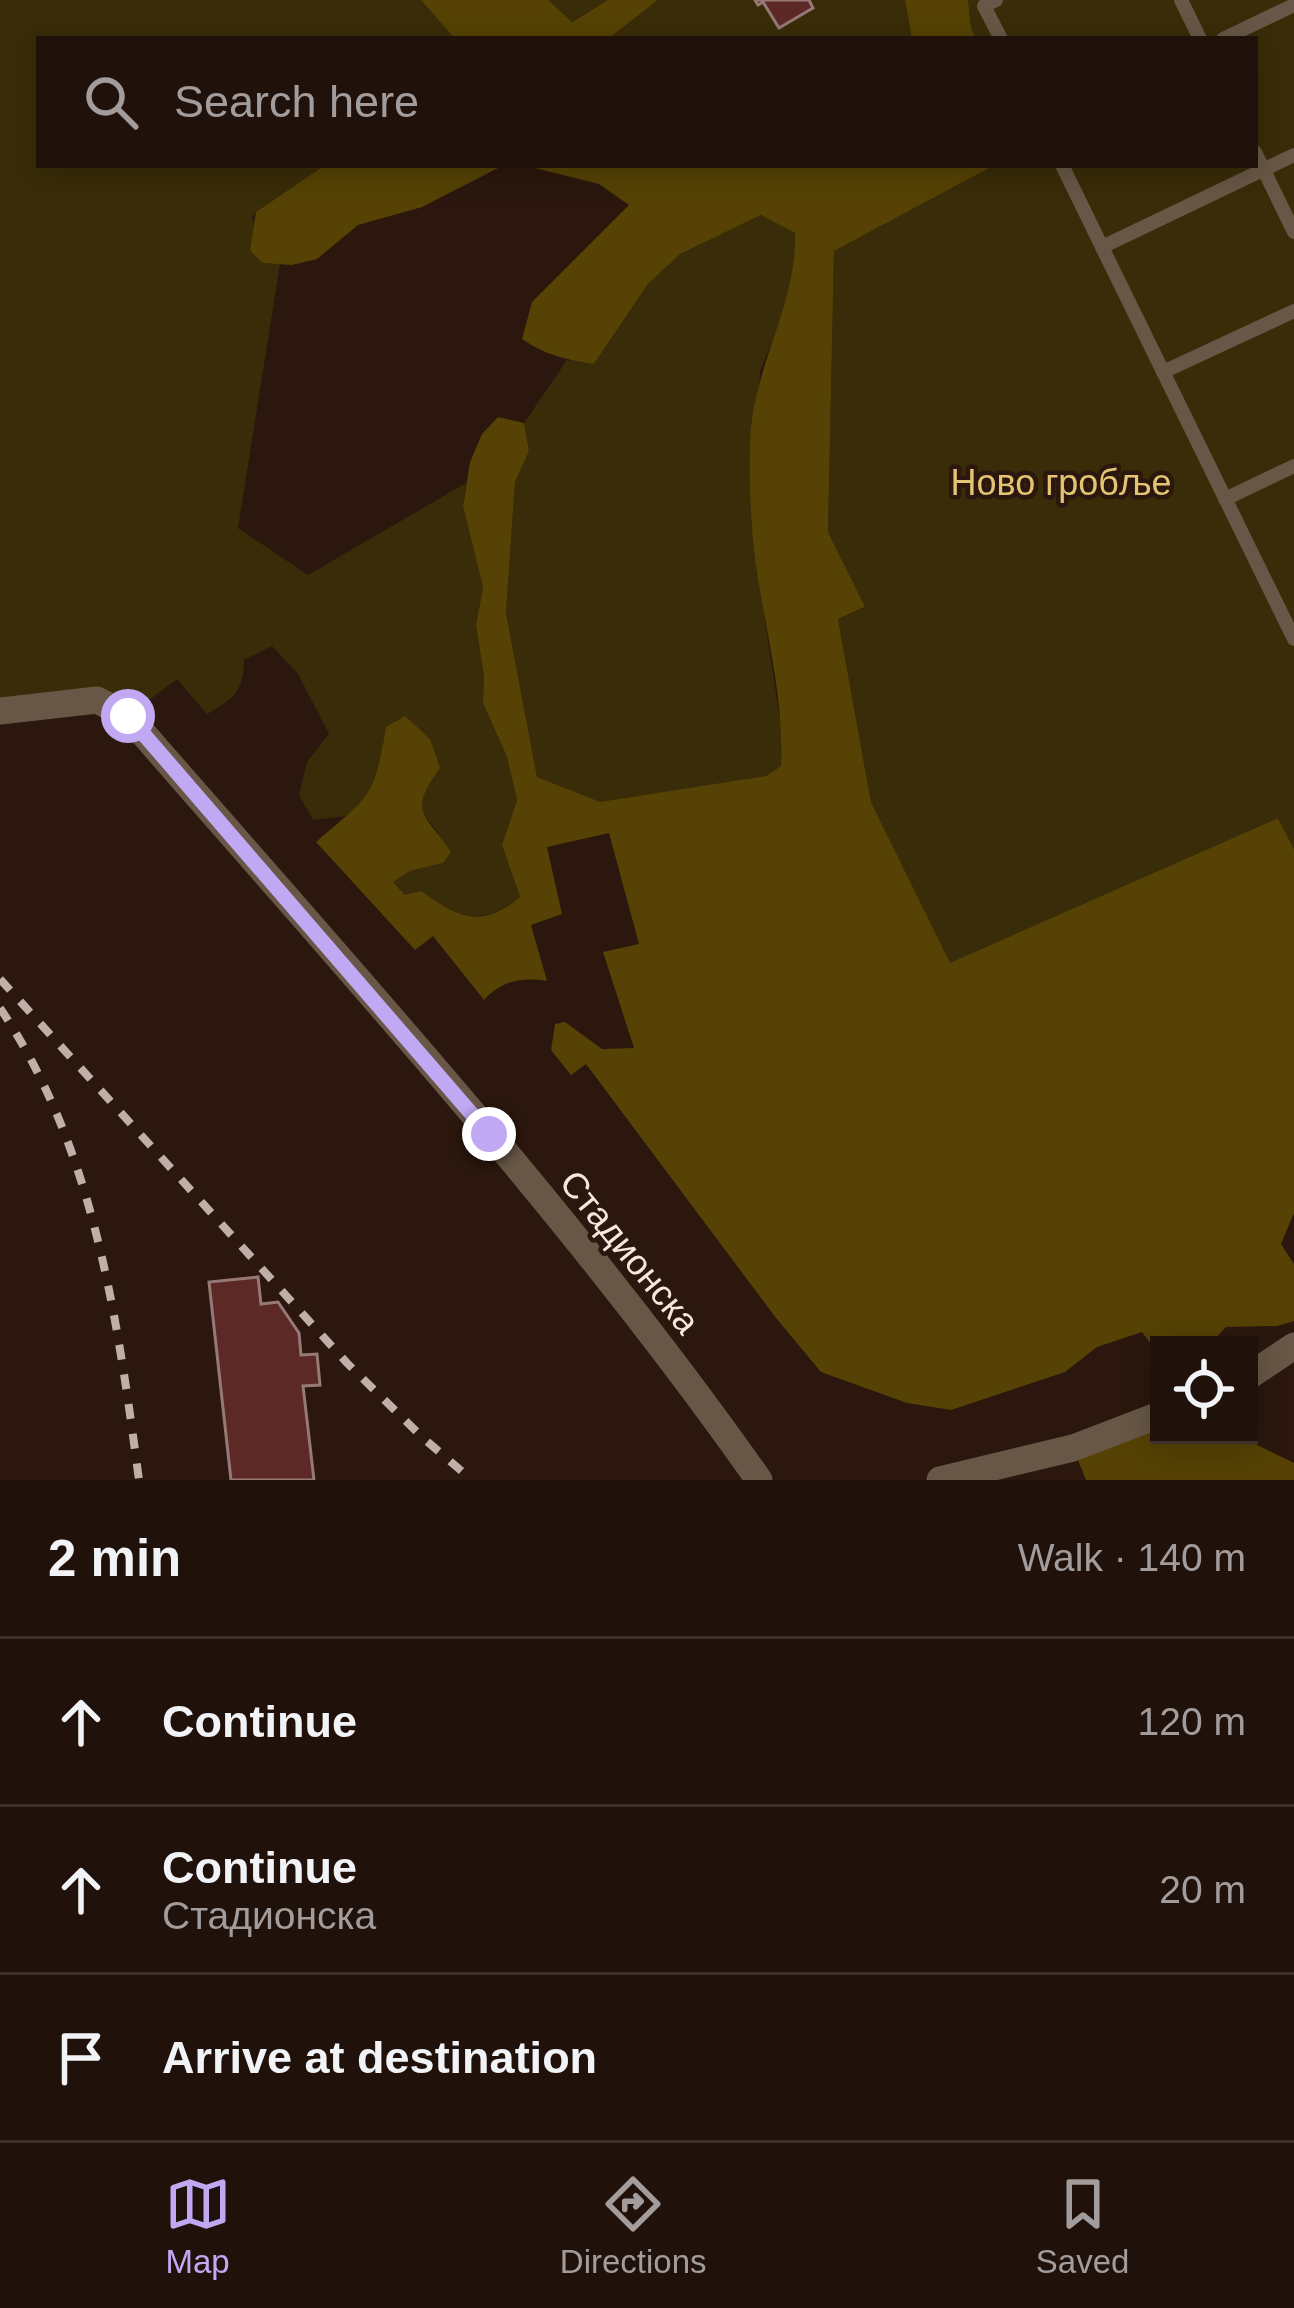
<!DOCTYPE html>
<meta charset="utf-8">
<style>
body{margin:0;font-family:Arial,sans-serif;background:#2d1f18;color:#f1f3f6}
.controls{position:absolute;right:36px;bottom:36px;display:grid;overflow:hidden;border-radius:0px;box-shadow:0 6px 30px #0003}
.controls button{width:108px;height:108px;display:grid;place-items:center;padding:0;border:0;border-bottom:3px solid #3d312b;background:#20110a;color:#f1f3f6;font:60px sans-serif}
.stop{position:absolute;width:36px;height:36px;margin:-27px;border:9px solid #c1a8f3;border-radius:50%;background:#fff}
.stop.end{background:#c1a8f3;border-color:#fff;box-shadow:0 3px 12px #0008}
.list{margin:0;padding:0;list-style:none}
h2{display:flex;justify-content:space-between;align-items:center;height:156px;margin:0;padding:0 48px;font-size:51px}
h2 small{font-size:39px;font-weight:400;color:#a29d9c}
.list li{display:grid;grid-template-columns:78px 1fr auto;gap:36px;align-items:center;box-sizing:border-box;height:168px;padding:0 48px;border-top:3px solid #3d312b}
.list b{display:block;font-size:45px;white-space:nowrap}
.list p{margin:0;font-size:39px;white-space:nowrap;color:#a29d9c}
.list em{font-size:39px;font-style:normal;color:#a29d9c}
.icon{flex:none;width:66px;height:66px;fill:none;stroke:currentColor;stroke-width:2;stroke-linecap:round;stroke-linejoin:round}
.map{position:relative;flex:none;width:1294px;height:1480px;overflow:hidden}
.search{position:absolute;background:#20110a;box-shadow:0 6px 30px #0003;left:36px;right:36px;top:36px;height:132px;display:flex;align-items:center;gap:30px;box-sizing:border-box;padding:0 42px;border-radius:0px;color:#a29d9c;font-size:45px}
.sheet{height:660px;background:#20110a}
nav{display:flex;justify-content:space-around;align-items:center;box-sizing:border-box;height:168px;border-top:3px solid #3d312b;background:#20110a;font-size:33px;color:#a29d9c}
nav a{display:grid;justify-items:center;gap:6px}
nav .on{color:#c1a8f3}
.map>svg:first-child{display:block}
.green{fill:#392c08}
.forest{fill:#554204}
.building{fill:#5d2926;stroke:#967976;stroke-width:3}
.lines{fill:none;stroke-linecap:round;stroke-linejoin:round}
.lane{stroke:#685746;stroke-width:14}
.street{stroke:#685746;stroke-width:27}
.rail{stroke:#bfafa8;stroke-width:8;stroke-dasharray:15 15;stroke-linecap:butt}
.route{stroke:#c1a8f3;stroke-width:15}
.labels{text-anchor:middle;dominant-baseline:central;stroke-width:9;stroke-linejoin:round;paint-order:stroke}
.park-label{font-size:36px;fill:#e3c472;stroke:#2b170d}
.street-label{font-size:36px;fill:#f6e7e1;stroke:#2b170d}
</style>
<div class="map">
<svg width="1294" height="1480" viewBox="0 0 1294 1480">
<rect width="100%" height="100%" fill="#2b170d"/>
<!-- green -->
<g class="green">
<path d="M0 0H421L455 39H39V165H325L256 212 252 218 262 263 280 264 238 528 308 575 466 483 463 508 483 587 476 625 484 677 483 703 507 757 517 800 502 845 520 897C479 929 460 917 421 891L405 895 392 881 410 871 443 863 438 833 421 811V794L386 728 377 780 353 815 313 820 299 795 307 762 329 734 298 674 272 646 244 660C244 691 233 700 207 714L177 679 128 716 97 701 0 711Z"/>
<path d="M548 0H608L571 22Z"/>
<path d="M658 0H905L912 39H608Z"/>
<path d="M968 0H1294V849L1278 818 950 964 871 802 838 619 864 608 828 532 834 251 995 165H1255V39H976L971 27Z"/>
<path d="M762 215 795 233 796 267 778 328 760 371 754 511 756 561 782 733 781 766 766 776 600 803 537 777 506 613 515 481 529 451 524 423 567 360 595 363 648 284 680 253Z"/>
</g>
<!-- forest -->
<g class="forest">
<path d="M421 0H548L572 22 608 0H658L608 39H455Z"/>
<path d="M905 0H968L971 27 976 39H912Z"/>
<path d="M325 165H504L422 207 358 225 317 259 292 265 262 263 250 250 256 212Z"/>
<path d="M523 165H995L834 251 828 532 865 607 838 619 871 802 950 963 1278 818 1294 849V1213L1281 1244 1294 1264V1321L1277 1326 1226 1327 1209 1345H1159V1355L1142 1332 1097 1347 1065 1372 951 1410 907 1403 821 1372 776 1318 586 1064 571 1075 551 1050 555 1024 565 1022 602 1049 634 1048 603 952 639 944 609 833 547 847 562 914 531 925 547 981C521 977 501 981 484 1000L433 936 415 950 316 842C369 796 374 800 386 727L405 716 430 739 440 768C408 813 423 811 451 852L443 863 410 871 393 882 405 895 421 891C459 917 480 930 520 897L502 845 517 800 507 757 483 703 484 677 476 625 483 587 463 507 470 462 482 434 498 417 524 423 529 451 515 482 506 613 537 777 600 802 766 776 781 766C784 698 766 633 756 566 751 528 749 485 750 447 750 371 797 308 795 233L761 215 680 254 648 284 594 364C567 360 545 355 522 339L532 302 629 205 599 184Z"/>
<path d="M1159 1417V1435H1237L1294 1463V1480H1086L1073 1448Z"/>
</g>
<!-- building -->
<g class="building">
<path d="M755 0H809L813 8 779 28 763 2 758 5Z"/>
<path d="M258 1277 261 1304 278 1302 299 1333 301 1355 317 1354 320 1385 303 1386 314 1480H231L209 1282Z"/>
</g>
<g class="lines">
<!-- lane -->
<g class="lane">
<path d="M996 0 984 6 1001 39"/>
<path d="M1181 0 1200 39"/>
<path d="M1223 39 1294 5"/>
<path d="M1255 152 1294 232"/>
<path d="M1062 165 1102 247 1294 155"/>
<path d="M1102 247 1294 639"/>
<path d="M1163 372 1294 311"/>
<path d="M1225 499 1294 466"/>
</g>
<!-- street -->
<g class="street">
<path d="M0 711 97 700 128 716C344 965 569 1210 759 1480"/>
<path d="M1249 1376 1294 1346"/>
<path d="M940 1480 1073 1448 1159 1415"/>
</g>
<!-- rail -->
<g class="rail">
<path d="M0 979 347 1363 422 1437 472 1480"/>
<path d="M0 1008C94 1148 117 1316 139 1480"/>
</g>
</g>
<g class="lines">
<!-- route -->
<path class="route" d="M128 716 489 1134"/>
</g>
<g class="labels">
<!-- park labels -->
<g class="park-label">
<text x="1061" y="482">Ново гробље</text>
</g>
<!-- street labels -->
<g class="street-label">
<text transform="translate(630 1252) rotate(51)">Стадионска</text>
</g>
</g>
</svg>
<div class="controls">
<button><svg class="icon" aria-label="locate" viewBox="0 0 24 24"><circle cx="12" cy="12" r="6"/><path d="M12 2v4M12 18v4M2 12h4M18 12h4"/></svg></button>
</div>
<div class="stop" style="left:128px;top:716px"></div>
<div class="stop end" style="left:489px;top:1134px"></div>
<div class="search"><svg class="icon" aria-label="search" viewBox="0 0 24 24"><circle cx="10" cy="10" r="6"/><path d="M15 15l6 6"/></svg>Search here</div>
</div>
<section class="sheet">
<h2>2 min<small>Walk · 140 m</small></h2>
<ul class="list">
<li><svg class="icon" aria-label="ahead" viewBox="0 0 24 24"><path d="M12 20V5M6 11l6-6 6 6"/></svg><div><b>Continue</b></div><em>120 m</em></li>
<li><svg class="icon" aria-label="ahead" viewBox="0 0 24 24"><path d="M12 20V5M6 11l6-6 6 6"/></svg><div><b>Continue</b><p>Стадионска</p></div><em>20 m</em></li>
<li><svg class="icon" aria-label="arrive" viewBox="0 0 24 24"><path d="M6 21V4h12l-3 4 3 4H6"/></svg><div><b>Arrive at destination</b></div></li>
</ul>
</section>
<nav>
<a class="on"><svg class="icon" aria-label="map" viewBox="0 0 24 24"><path d="M3 6l6-2 6 2 6-2v14l-6 2-6-2-6 2zM9 4v14M15 6v14"/></svg>Map</a>
<a><svg class="icon" aria-label="directions" viewBox="0 0 24 24"><path d="M12 3l9 9-9 9-9-9zM9 14v-3h6M13 9l2 2-2 2"/></svg>Directions</a>
<a><svg class="icon" aria-label="saved" viewBox="0 0 24 24"><path d="M7 4h10v16l-5-4-5 4z"/></svg>Saved</a>
</nav>
